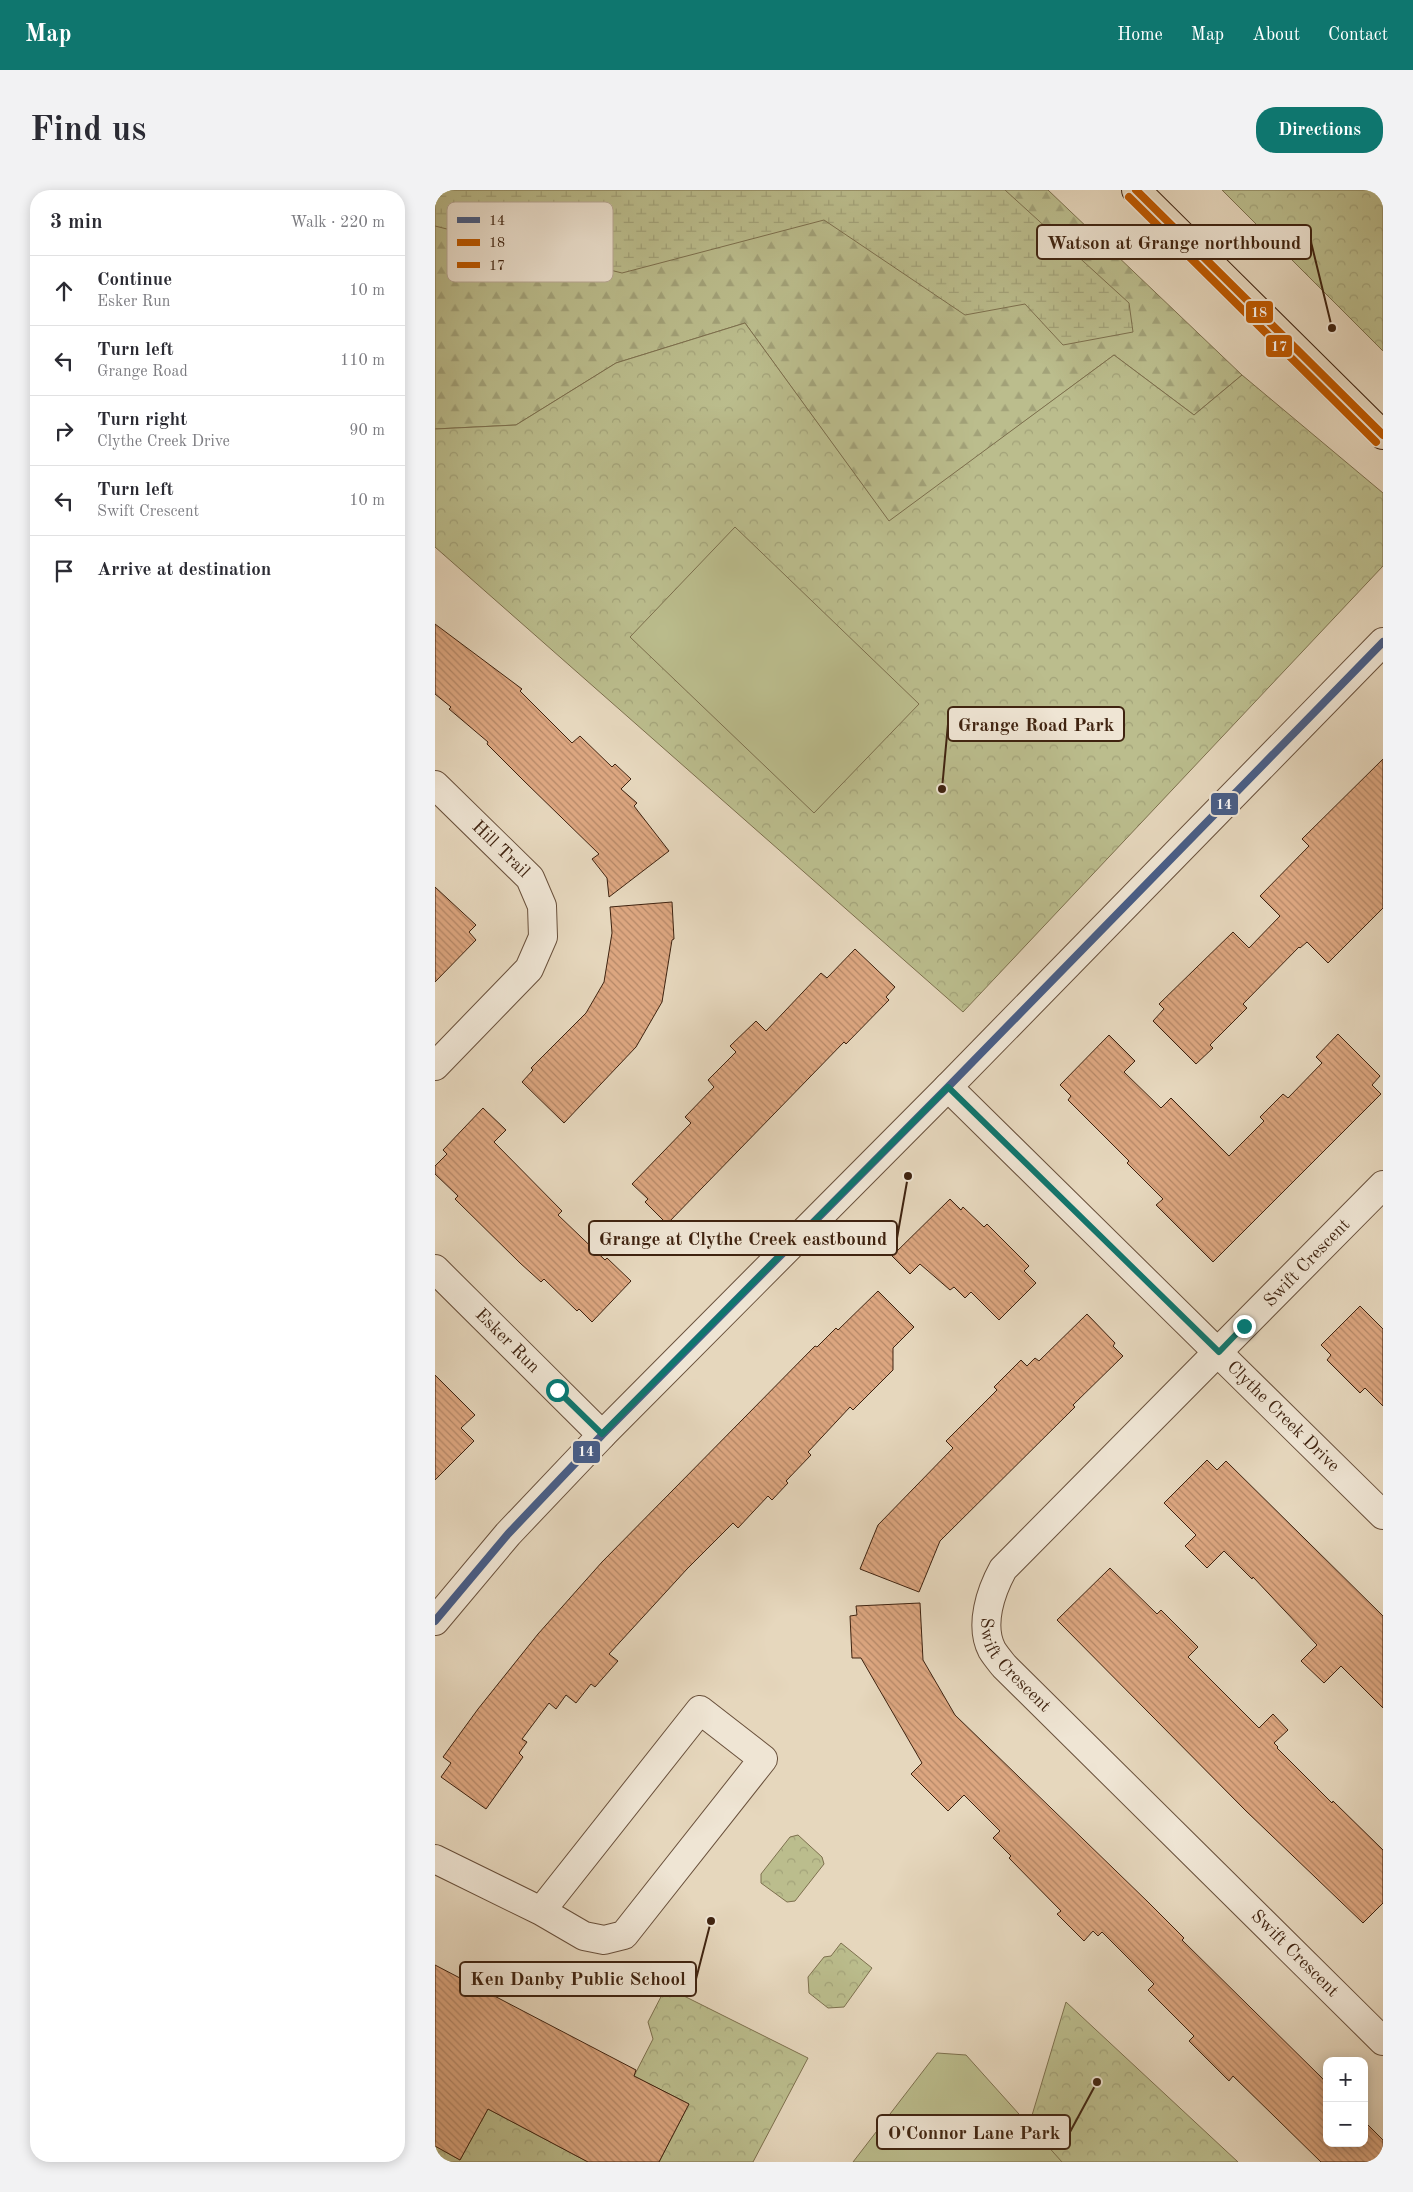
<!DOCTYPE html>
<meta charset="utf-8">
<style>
body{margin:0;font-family:"Old Standard TT",serif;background:#f2f2f3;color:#2b2b33}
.controls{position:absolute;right:15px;bottom:15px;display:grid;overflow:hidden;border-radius:10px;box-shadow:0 2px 12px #0003}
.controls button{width:45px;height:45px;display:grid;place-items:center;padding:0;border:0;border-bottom:1px solid #e1e1e2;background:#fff;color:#2b2b33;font:25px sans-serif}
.stop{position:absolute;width:15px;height:15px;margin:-11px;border:4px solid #0f766e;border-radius:50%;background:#fff}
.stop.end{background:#0f766e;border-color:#fff;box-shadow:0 1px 5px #0008}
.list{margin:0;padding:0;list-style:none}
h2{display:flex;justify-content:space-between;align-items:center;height:65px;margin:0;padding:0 20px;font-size:21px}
h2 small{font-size:16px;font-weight:400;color:#7c7c81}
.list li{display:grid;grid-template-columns:32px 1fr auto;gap:15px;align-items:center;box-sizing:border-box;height:70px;padding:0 20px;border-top:1px solid #e1e1e2}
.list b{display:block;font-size:19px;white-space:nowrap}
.list p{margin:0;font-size:16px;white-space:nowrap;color:#7c7c81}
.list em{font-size:16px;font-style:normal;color:#7c7c81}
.icon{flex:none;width:28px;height:28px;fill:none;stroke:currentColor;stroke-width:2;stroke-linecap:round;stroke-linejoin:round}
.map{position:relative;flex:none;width:948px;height:1972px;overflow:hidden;border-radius:20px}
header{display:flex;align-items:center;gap:30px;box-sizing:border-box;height:70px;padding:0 25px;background:#0f766e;color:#fff}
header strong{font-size:24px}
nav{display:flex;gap:28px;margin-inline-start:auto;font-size:18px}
.intro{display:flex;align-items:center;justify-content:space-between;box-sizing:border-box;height:120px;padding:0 30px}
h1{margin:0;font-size:35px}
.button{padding:12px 22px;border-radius:20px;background:#0f766e;color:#fff;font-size:18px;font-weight:700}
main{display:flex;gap:30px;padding:0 30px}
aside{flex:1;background:#fff;border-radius:20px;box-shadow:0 2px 12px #0003}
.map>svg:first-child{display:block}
.forest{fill:url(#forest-firs);stroke:#7d704e}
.wetland{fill:url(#wetland-marsh);stroke:#7d704e}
.park{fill:url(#park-crowns);stroke:#7d704e}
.garden{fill:#bbbd8d;stroke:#7d704e}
.building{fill:url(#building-back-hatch);stroke:#3f2310}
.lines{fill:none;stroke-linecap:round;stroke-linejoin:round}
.minor-casing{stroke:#69503b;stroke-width:30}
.major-casing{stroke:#3f2310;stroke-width:30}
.minor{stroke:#efe5d4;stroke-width:28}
.major{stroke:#e6d7bd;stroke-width:28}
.bus-1-casing{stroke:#efe5d4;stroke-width:11}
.bus-2-casing{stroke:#efe5d4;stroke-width:11}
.bus-3-casing{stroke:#efe5d4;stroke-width:11}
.bus-1{stroke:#485e88;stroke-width:8}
.bus-2{stroke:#bf5900;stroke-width:8}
.bus-3{stroke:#bf5900;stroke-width:8}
.route{stroke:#0f766e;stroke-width:6}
.labels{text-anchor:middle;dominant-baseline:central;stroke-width:4;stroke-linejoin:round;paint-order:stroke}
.street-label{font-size:18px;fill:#3f2310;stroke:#efe5d4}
.key{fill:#efe5d4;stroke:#baab99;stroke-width:1}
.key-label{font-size:14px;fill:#3f2310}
.leader{fill:none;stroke:#3f2310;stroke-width:2}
.callout-dot{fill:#3f2310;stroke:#efe5d4;stroke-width:2}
.callout{fill:#efe5d4;stroke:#3f2310;stroke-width:2}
.callout-label{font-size:19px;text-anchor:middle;font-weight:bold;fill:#3f2310}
.line-badge{stroke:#efe5d4;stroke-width:2}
.badge-label{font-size:14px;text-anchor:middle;font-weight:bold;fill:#fff}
</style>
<header>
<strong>Map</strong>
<nav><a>Home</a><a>Map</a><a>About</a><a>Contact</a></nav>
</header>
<div class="intro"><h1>Find us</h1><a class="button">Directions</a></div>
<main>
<aside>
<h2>3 min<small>Walk · 220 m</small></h2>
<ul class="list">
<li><svg class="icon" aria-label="ahead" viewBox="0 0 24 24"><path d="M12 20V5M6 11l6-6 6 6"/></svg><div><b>Continue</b><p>Esker Run</p></div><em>10 m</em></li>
<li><svg class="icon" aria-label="left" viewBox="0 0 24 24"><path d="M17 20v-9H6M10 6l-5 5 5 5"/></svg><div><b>Turn left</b><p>Grange Road</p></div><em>110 m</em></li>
<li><svg class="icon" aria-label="right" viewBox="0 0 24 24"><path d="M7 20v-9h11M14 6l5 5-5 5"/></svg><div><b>Turn right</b><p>Clythe Creek Drive</p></div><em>90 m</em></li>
<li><svg class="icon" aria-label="left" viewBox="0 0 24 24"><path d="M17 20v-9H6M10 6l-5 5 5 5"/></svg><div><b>Turn left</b><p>Swift Crescent</p></div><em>10 m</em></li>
<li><svg class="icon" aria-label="arrive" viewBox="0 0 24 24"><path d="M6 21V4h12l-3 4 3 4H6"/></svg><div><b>Arrive at destination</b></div></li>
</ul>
</aside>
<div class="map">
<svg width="948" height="1972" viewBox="0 0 948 1972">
<defs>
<pattern id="forest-firs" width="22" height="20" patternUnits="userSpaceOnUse" patternTransform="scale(1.25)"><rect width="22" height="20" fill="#bbbd8d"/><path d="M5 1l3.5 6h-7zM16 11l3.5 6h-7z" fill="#a2a279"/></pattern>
<pattern id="wetland-marsh" width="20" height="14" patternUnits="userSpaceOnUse" patternTransform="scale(1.25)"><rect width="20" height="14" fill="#bbbd8d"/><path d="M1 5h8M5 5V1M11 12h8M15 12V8" fill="none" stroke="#a2a279"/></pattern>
<pattern id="park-crowns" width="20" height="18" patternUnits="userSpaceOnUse" patternTransform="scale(1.25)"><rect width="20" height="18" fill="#bbbd8d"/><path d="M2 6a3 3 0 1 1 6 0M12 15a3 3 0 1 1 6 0" fill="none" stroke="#a2a279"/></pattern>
<pattern id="building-back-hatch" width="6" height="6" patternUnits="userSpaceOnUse" patternTransform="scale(1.25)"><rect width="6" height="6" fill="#dca680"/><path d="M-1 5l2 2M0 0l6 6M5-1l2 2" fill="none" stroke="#b48767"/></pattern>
</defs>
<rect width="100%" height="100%" fill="#e6d7bd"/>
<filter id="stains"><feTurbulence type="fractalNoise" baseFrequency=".004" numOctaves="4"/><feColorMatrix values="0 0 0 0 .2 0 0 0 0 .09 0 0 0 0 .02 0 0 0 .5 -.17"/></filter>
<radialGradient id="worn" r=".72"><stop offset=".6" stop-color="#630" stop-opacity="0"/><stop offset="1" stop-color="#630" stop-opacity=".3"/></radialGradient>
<!-- forest -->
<path class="forest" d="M0 0H613L807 185 759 225 679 165 454 332 310 133 181 173 81 235 0 239Z"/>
<!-- wetland -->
<path class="wetland" d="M0 0H570L694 113 698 142 628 155 590 114 530 125 389 30 187 83 0 36Z"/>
<!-- park -->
<g class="park">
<path d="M787 0H948V161Z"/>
<path d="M310 133 454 331 679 165 759 225 807 185 948 303V376L528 822 0 357V239L81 235 181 173Z"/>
<path d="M363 1645 387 1667 389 1674 360 1711 352 1712 326 1693V1684L355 1647Z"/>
<path d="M406 1753 437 1778 409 1817 393 1818 374 1803 373 1787 389 1767 396 1766Z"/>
<path d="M231 1797 373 1868 318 1972H224L254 1914 199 1886 218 1849 213 1832Z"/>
<path d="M631 1812 803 1972H583Z"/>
<path d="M53 1919 153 1972H0V1956L25 1970Z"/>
</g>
<!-- garden -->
<g class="garden">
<path d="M300 337 484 514 379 623 195 447Z"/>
<path d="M502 1863 531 1865 627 1972H418Z"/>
</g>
<!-- building -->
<g class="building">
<path d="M0 434 87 499 85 501 137 553 145 546 177 577 180 574 196 589 186 599 202 613 199 616 234 661 174 707 172 688 157 669 164 664 89 591 52 554 53 552 14 519 16 517 0 504Z"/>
<path d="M948 569V718L893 773 872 752 865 758 864 757 808 814 812 818 775 855 778 858 761 874 718 831 729 819 724 814 798 742 814 758 845 726 825 706 874 656 867 649Z"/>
<path d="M0 697 41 735 34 742 41 750 0 792Z"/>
<path d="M237 712 239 749 237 750 227 812 201 857 129 933 87 892 98 880 96 878 151 823 169 792 177 743 175 717Z"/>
<path d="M420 759 460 797 451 807 454 810 411 854 409 852 232 1034 210 1012 213 1009 197 994 256 933 250 927 279 897 273 890 301 862 295 856 321 831 331 841 386 783 392 788Z"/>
<path d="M903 844 945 886 937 895 946 904 778 1072 721 1015 728 1009 692 973 694 971 633 910 636 906 625 895 674 845 700 871 689 882 726 918 736 908 794 966 829 931 825 927 848 904 853 908 887 873 881 867Z"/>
<path d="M48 918 71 940 59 952 127 1021 123 1025 170 1070 172 1068 196 1091 157 1132 144 1119 142 1121 109 1089 106 1092 85 1073 20 1009 23 1006 0 984V976L12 964 8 960Z"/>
<path d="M515 1009 526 1020 528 1017 549 1037 552 1034 594 1076 589 1081 601 1093 564 1130 536 1102 530 1108 519 1097 515 1100 485 1074 475 1084 457 1066Z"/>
<path d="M443 1101 479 1137 458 1158V1180L418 1220 415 1217 373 1262 376 1265 351 1291 353 1293 337 1310 333 1306 303 1338 298 1333 252 1379 174 1464 183 1471 160 1497 156 1494 141 1513 131 1505 121 1519 114 1513 87 1549 92 1552 84 1563 88 1567 51 1619 6 1587 16 1573 8 1567 43 1519 103 1444 167 1372 380 1156 382 1157 401 1138 403 1140Z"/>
<path d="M925 1116 948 1139V1216L930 1198 925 1203 892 1170 896 1165 886 1155Z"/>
<path d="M652 1124 680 1153 678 1156 688 1166 638 1215 640 1217 505 1351 484 1402 425 1379 443 1335 518 1258 511 1251 562 1200 559 1197 586 1170 592 1176 600 1168 604 1171Z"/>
<path d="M0 1185 40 1225 26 1238 39 1251 0 1290Z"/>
<path d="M772 1270 782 1280 791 1271 948 1426V1518L906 1476 889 1493 866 1471 882 1455 818 1387 817 1389 789 1361 772 1378 750 1356 761 1345 729 1313Z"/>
<path d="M675 1378 722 1424 726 1420 763 1457 753 1467 824 1538 838 1524 853 1540 839 1553 843 1557 842 1558 897 1613 898 1611 948 1660V1713L928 1733 811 1621 622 1430Z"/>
<path d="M485 1413 488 1470 520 1525 713 1712 749 1748 747 1750 887 1888 892 1894V1953H929V1931L948 1950V1972H886L798 1886 794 1891 754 1851 759 1846 713 1800 719 1794 667 1742 663 1746 658 1741 649 1751 622 1724 626 1721 574 1668 576 1666 558 1648 565 1641 529 1605 513 1621 476 1584 487 1573 426 1468H417L415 1426 422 1425 421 1416Z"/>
<path d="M0 1775 201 1880 199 1886 254 1914 224 1972H153L53 1919 25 1970 0 1956Z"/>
</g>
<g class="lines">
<!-- minor casing -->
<g class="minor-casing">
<g id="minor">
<path id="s1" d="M0 595 95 688 107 716 108 747 94 779 0 876"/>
<path id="s2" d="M513 897 948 1325"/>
<path id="s3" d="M948 995 568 1379C556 1401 544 1435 557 1460 560 1465 565 1471 569 1476L948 1851"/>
<path id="s4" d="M0 1079 167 1245"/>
<path d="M0 1431 73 1344 167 1245 513 897 948 452"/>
<path d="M0 1669 106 1721 149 1746 169 1750 189 1745 328 1569 265 1520 106 1721"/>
</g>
</g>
<!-- major casing -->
<g class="major-casing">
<path id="major" d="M701 0 948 245"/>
</g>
<!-- minor -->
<use href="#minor" class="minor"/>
<!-- major -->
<use href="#major" class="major"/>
<!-- bus-1 casing -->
<g class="bus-1-casing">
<path id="bus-1" d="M0 1431 73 1344 167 1245 513 897 948 452"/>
</g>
<!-- bus-2 casing -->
<g class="bus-2-casing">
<path id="bus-2" d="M701 0 948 245"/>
</g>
<!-- bus-3 casing -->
<g class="bus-3-casing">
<path id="bus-3" d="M694 7 941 252"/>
</g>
<!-- bus-1 -->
<use href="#bus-1" class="bus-1"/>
<!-- bus-2 -->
<use href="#bus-2" class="bus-2"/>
<!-- bus-3 -->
<use href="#bus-3" class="bus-3"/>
</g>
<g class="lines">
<!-- route -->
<path class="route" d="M122 1200 167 1244 513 897 784 1162 809 1136"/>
</g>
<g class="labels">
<!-- street labels -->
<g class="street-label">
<text stroke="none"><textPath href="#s1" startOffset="92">Hill Trail</textPath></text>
<text transform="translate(872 1073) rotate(-46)">Swift Crescent</text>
<text stroke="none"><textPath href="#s4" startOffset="102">Esker Run</textPath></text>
<text stroke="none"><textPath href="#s2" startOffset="470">Clythe Creek Drive</textPath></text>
<text stroke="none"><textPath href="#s3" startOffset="649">Swift Crescent</textPath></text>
<text stroke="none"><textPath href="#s3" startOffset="1054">Swift Crescent</textPath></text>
</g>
</g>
<!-- legend -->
<rect x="12" y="12" width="166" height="80" rx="8" class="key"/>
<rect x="22" y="27" width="23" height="6" fill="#485e88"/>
<rect x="22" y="49" width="23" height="7" fill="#bf5900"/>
<rect x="22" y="72" width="23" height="6" fill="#bf5900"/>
<g class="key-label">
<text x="54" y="35">14</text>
<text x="54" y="57">18</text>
<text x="54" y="80">17</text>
</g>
<!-- callouts -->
<path class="leader" d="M897 138L876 52M507 599L513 534M473 986L462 1048M276 1731L261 1789M662 1892L635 1942"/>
<g class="callout-dot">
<circle cx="897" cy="138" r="5"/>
<circle cx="507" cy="599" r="5"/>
<circle cx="473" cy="986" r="5"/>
<circle cx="276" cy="1731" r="5"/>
<circle cx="662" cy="1892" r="5"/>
</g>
<g class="callout">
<rect x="602" y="35" width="274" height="34" rx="5"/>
<rect x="513" y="517" width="176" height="34" rx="5"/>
<rect x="154" y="1031" width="308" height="34" rx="5"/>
<rect x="25" y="1772" width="236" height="34" rx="5"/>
<rect x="442" y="1925" width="193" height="34" rx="5"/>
</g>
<g class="callout-label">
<text x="739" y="59">Watson at Grange northbound</text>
<text x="601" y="541">Grange Road Park</text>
<text x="308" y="1055">Grange at Clythe Creek eastbound</text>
<text x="143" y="1795">Ken Danby Public School</text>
<text x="539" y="1949">O'Connor Lane Park</text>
</g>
<g class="line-badge">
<rect x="810" y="110" width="29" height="24" rx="5" fill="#bf5900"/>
<rect x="830" y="144" width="28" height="24" rx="5" fill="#bf5900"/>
<rect x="775" y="602" width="29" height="24" rx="5" fill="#485e88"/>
<rect x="137" y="1250" width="29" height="24" rx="5" fill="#485e88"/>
</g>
<g class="badge-label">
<text x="824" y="127">18</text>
<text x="844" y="161">17</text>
<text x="789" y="619">14</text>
<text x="151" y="1266">14</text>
</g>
<rect width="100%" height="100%" filter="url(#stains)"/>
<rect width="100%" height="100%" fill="url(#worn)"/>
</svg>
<div class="controls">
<button>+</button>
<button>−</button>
</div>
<div class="stop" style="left:122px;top:1200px"></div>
<div class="stop end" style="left:809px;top:1136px"></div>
</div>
</main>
